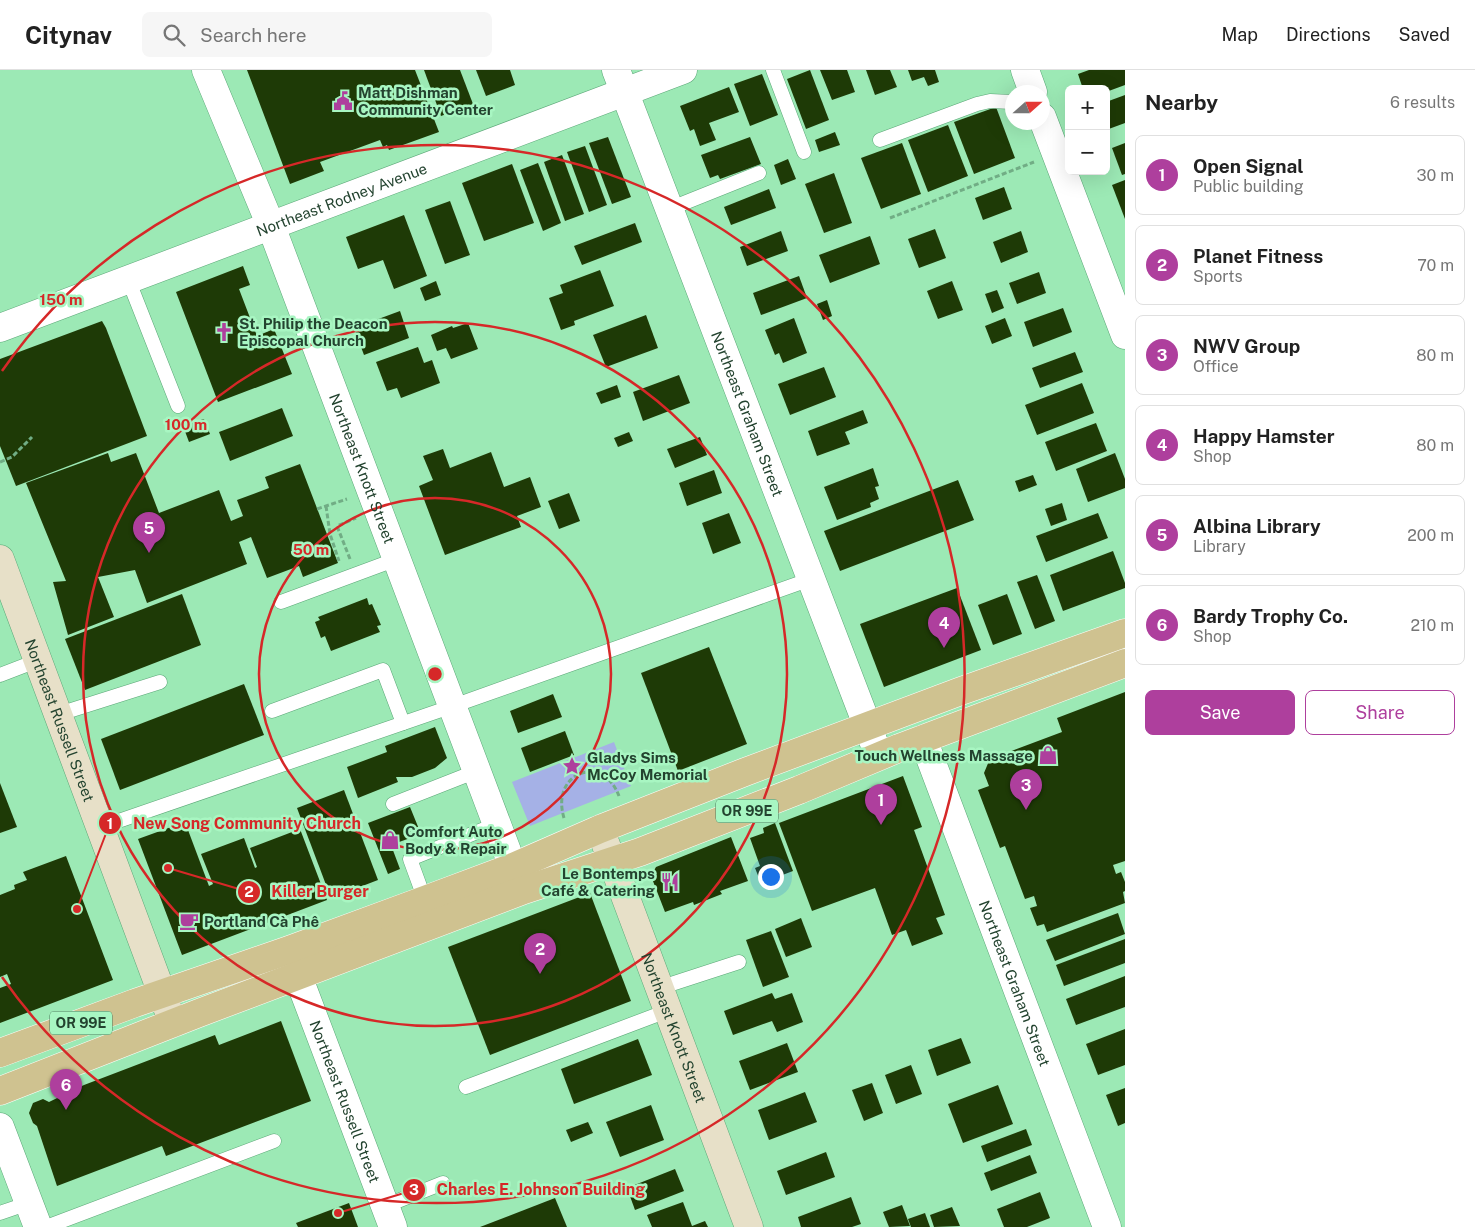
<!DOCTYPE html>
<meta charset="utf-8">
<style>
body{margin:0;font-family:"Public Sans",sans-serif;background:#f6f6f6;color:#222}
.controls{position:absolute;right:15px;top:15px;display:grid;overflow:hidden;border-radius:8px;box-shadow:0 5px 20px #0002}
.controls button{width:45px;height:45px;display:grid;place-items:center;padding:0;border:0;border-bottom:1px solid #e0e0e0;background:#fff;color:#222;font:25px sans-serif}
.compass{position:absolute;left:1005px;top:15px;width:45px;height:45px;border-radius:50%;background:#fff;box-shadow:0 5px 20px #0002;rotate:69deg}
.you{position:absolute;left:770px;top:806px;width:18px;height:18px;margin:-12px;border:4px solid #fff;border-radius:50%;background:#1a73e8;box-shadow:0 0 0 8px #1a73e833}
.badge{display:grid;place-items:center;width:32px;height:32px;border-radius:50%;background:#ae3f9d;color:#fff;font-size:16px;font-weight:700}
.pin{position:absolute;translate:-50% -41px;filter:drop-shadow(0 1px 2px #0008)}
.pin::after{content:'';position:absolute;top:26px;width:18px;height:15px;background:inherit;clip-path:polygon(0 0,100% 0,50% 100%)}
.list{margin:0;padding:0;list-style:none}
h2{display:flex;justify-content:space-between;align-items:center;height:65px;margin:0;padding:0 20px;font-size:21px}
h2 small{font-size:16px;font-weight:400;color:#767676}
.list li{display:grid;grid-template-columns:32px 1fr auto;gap:15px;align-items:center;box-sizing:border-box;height:80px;margin:0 10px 10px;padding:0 10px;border:1px solid #e0e0e0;border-radius:8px}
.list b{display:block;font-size:19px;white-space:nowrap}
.list p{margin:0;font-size:16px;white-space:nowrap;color:#767676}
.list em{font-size:16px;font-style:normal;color:#767676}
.actions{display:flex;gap:10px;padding:15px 20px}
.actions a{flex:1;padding:11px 0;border:1px solid #ae3f9d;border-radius:8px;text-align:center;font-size:18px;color:#ae3f9d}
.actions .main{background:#ae3f9d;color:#fff}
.icon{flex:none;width:28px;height:28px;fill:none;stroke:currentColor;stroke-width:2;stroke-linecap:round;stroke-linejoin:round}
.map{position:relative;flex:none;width:1125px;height:1157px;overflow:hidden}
header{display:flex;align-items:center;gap:30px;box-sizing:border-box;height:70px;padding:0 25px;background:#fff;border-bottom:1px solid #e0e0e0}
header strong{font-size:24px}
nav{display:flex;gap:28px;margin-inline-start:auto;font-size:18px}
.search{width:350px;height:45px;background:#f6f6f6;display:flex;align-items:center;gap:12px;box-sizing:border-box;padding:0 18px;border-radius:8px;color:#767676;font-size:19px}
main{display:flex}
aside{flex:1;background:#fff}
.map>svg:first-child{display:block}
.green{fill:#a5b1e6}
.building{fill:#1e3a06}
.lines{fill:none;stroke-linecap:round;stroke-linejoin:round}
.lane-casing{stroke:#5ba777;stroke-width:15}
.street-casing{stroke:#5ba777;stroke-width:29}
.secondary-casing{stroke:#5ba777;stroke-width:29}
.primary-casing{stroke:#fff;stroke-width:29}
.path{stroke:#71ad85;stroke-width:3;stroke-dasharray:5 2.5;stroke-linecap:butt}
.lane{stroke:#fff;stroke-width:14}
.street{stroke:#fff;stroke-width:28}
.secondary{stroke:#e7e0c8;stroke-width:28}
.primary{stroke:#cfc290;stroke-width:28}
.ring{fill:none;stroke:#d62828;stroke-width:2.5}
.labels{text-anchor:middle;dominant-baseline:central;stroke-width:5;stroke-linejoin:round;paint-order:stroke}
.shield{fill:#a8f6c2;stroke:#4b795b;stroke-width:1}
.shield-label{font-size:14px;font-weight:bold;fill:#23432f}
.poi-label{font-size:15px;font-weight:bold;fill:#23432f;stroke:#a8f6c2;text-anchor:start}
.street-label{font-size:15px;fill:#23432f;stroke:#a8f6c2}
.centre{fill:#d62828;stroke:#a8f6c2;stroke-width:2.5}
.ring-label{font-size:15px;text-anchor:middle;font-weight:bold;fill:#d62828;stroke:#a8f6c2;stroke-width:5;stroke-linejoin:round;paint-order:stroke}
.leader{fill:none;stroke:#d62828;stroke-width:2}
.callout-dot{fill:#d62828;stroke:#a8f6c2;stroke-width:2}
.mark-label{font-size:15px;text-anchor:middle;font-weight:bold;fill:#fff}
.callout-label{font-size:16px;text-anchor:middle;font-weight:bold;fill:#d62828;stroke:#a8f6c2;stroke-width:5;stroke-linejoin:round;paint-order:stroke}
</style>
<header>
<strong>Citynav</strong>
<div class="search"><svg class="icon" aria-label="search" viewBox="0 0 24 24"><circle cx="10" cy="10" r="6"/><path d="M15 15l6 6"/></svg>Search here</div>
<nav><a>Map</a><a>Directions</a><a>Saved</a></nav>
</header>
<main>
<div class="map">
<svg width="1125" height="1157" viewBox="0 0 1125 1157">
<rect width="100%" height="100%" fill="#9ce9b5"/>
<!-- green -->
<path class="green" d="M614 672 631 716 530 756 512 712Z"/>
<!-- building -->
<g class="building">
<path d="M247 0H415L439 62 389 80 387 75 383 77 380 70 320 92 324 101 290 114Z"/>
<path d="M424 0H460L473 34 441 46Z"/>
<path d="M476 0H510L515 15 486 26Z"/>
<path d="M810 0 829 50 806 59 787 9Z"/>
<path d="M820 0H847L855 22 832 30Z"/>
<path d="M866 0H890L897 17 875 25Z"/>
<path d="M908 0H935L939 12 928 16 924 7 912 11Z"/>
<path d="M1089 0H1125V15L1106 22V19H1083L1078 4Z"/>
<path d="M762 4 778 45 750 56 734 14Z"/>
<path d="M729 17 739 42 709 53 716 70 700 76 694 59 690 61 680 36Z"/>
<path d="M1125 25V53L1106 60V32Z"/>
<path d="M996 37 1015 88 974 104 954 52Z"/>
<path d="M948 55 968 106 928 122 908 70Z"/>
<path d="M835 62 840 75 819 82 815 70Z"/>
<path d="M608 67 631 127 612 134 589 73Z"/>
<path d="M750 67 761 94 720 109 718 105 710 108 701 85Z"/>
<path d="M902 73 921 124 881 139 861 88Z"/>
<path d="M1125 73V104L1122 105 1112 78Z"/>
<path d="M585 76 607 135 589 142 567 82Z"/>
<path d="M562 85 584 144 565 151 544 92Z"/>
<path d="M788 89 796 109 781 115 774 95Z"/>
<path d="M538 93 561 153 543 161 520 100Z"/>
<path d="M512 94 534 153 484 171 462 113Z"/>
<path d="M834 103 852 153 824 163 805 114Z"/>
<path d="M1125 110V149L1112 115Z"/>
<path d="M1004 117 1012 139 983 150 975 128Z"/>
<path d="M769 119 776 138 731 155 724 137Z"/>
<path d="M450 131 470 185 445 194 425 140Z"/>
<path d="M404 145 427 206 394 219 383 190 358 199 346 167Z"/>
<path d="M635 153 642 172 582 195 574 176Z"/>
<path d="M935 159 946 188 919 198 908 169Z"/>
<path d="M781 161 788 181 747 196 740 177Z"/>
<path d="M1021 161 1028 182 1001 193 993 172Z"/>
<path d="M870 166 880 194 830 213 819 185Z"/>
<path d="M243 196 250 215 239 219 257 266 274 259 292 304 218 332 176 222Z"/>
<path d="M600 200 614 236 574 251 575 255 561 260 549 228 563 223 560 215Z"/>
<path d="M1039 202 1046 223 1017 234 1009 213Z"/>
<path d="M799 206 807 228 761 245 753 223Z"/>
<path d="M436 211 441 225 425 231 420 218Z"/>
<path d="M952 211 963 240 938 249 927 221Z"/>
<path d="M997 220 1004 238 992 243 985 224Z"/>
<path d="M827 230 832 246 823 250 817 234Z"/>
<path d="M1063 238 1072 262 1033 277 1024 252Z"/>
<path d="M400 241 409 268 364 285 354 258Z"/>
<path d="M646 245 658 278 606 297 593 265Z"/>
<path d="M794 248 807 283 783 293 779 283 775 285 765 260Z"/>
<path d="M1005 248 1012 266 992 274 985 256Z"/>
<path d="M102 251 106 258 147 366 16 416 0 376V289Z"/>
<path d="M468 253 478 279 451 289 446 278 437 281 431 265 452 256 453 258Z"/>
<path d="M418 277 424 293 432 290 440 313 401 328 397 318 387 321 376 292Z"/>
<path d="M1075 282 1083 302 1040 318 1032 298Z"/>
<path d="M824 297 836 327 790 345 778 314Z"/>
<path d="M679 305 690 333 643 351 633 322Z"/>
<path d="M1082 313 1094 343 1037 365 1025 335Z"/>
<path d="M617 315 621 327 601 334 596 323Z"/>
<path d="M282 338 293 366 230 391 219 362Z"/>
<path d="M863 340 868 353 845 362 850 374 817 386 808 361Z"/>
<path d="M204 349 210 364 189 372 183 356Z"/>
<path d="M1096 353 1107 381 1056 401 1045 372Z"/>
<path d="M629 362 633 371 618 377 614 368Z"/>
<path d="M700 367 707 385 675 398 667 379Z"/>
<path d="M443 379 450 398 491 382 504 417 530 407 541 437 517 446 521 457 445 485 419 416 433 410 423 386Z"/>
<path d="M108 383 111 392 136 383 159 443 219 420 231 451 243 446 237 430 269 418 265 407 300 394 338 493 303 507 299 496 267 508 251 467 239 472 247 494 147 533 135 500 98 507 114 547 68 565 53 512 66 511 26 413Z"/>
<path d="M1115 383 1125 409V418L1088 432 1076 399Z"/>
<path d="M873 398 879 416 875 417 879 429 870 433 871 437 837 450 824 417Z"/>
<path d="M714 400 722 423 687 436 679 413Z"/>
<path d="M1033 405 1037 415 1019 422 1015 411Z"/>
<path d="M958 410 974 450 840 501 824 461Z"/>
<path d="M569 423 580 451 559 459 548 431Z"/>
<path d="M1062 433 1067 450 1051 456 1045 439Z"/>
<path d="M729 443 741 473 713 484 702 453Z"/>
<path d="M1098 443 1108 468 1046 492 1036 466Z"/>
<path d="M1113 481 1125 513V518L1063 541 1050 505Z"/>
<path d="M1037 505 1055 551 1035 559 1017 512Z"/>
<path d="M957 518 981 580 884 617 860 554Z"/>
<path d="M182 524 201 575 85 620 65 569Z"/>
<path d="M1007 524 1022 564 993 575 978 535Z"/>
<path d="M367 528 369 535 372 534 381 555 377 556 380 562 331 581 325 566 321 568 315 552 320 550 318 547Z"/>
<path d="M709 577 747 674 678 701 641 603Z"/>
<path d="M244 614 264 665 120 720 101 669Z"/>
<path d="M1125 622V791L1113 795 1116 804 1121 802 1125 812V821L1123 822 1125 833 1047 862 1044 854 1037 856 1030 838 1037 836 1034 826 1025 829 1005 776 1000 778 978 720 989 716 984 703 989 691 993 688 1062 662 1057 648Z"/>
<path d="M553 624 562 647 518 663 510 641Z"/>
<path d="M435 657 447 688 435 698 412 707H396L398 712 358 728 347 697 387 682 385 676Z"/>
<path d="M565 661 574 685 530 702 521 678Z"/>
<path d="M903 706 922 757 914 760 945 845 936 848 943 864 912 876 906 860 892 865 875 818 812 841 779 753Z"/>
<path d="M0 713 17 757 0 763Z"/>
<path d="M344 720 378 810 331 828 297 738Z"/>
<path d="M410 737 421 764 391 775 400 799 388 804 368 753Z"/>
<path d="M185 752 209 816 213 814 201 784 244 768 255 798 257 797 250 778 300 759 327 830 182 885 138 769Z"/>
<path d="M775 753 793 801 761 813 755 798 760 796 750 768 764 763 763 758Z"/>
<path d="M731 767 748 811 720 821 722 824 694 835 693 832 665 842 651 806 656 797Z"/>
<path d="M66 786 113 910 0 953V918L11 914 7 904 0 907V825L15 819 14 815 27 810 23 802Z"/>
<path d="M590 823 631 931 490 985 448 877Z"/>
<path d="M1118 843 1125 864 1055 891 1046 870Z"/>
<path d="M801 848 812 877 786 887 775 859Z"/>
<path d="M771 861 789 907 763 917 746 870Z"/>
<path d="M1125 869V893L1064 916 1056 895Z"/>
<path d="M1125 906V937L1076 955 1066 929Z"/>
<path d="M772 923 775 929 792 923 803 952 777 962 772 951 733 965 724 941Z"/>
<path d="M281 951 311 1031 166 1086 162 1076 57 1116 37 1056 33 1053 29 1043 33 1033 43 1029 49 1032 84 1015 215 965 219 975Z"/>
<path d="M1125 959V995L1098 1005 1086 974Z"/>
<path d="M961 968 971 993 937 1006 928 980Z"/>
<path d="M638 969 652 1005 574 1034 561 999Z"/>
<path d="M787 973 798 1002 750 1020 739 991Z"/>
<path d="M911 995 922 1024 896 1034 885 1005Z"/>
<path d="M872 1013 883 1043 864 1051 852 1020Z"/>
<path d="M998 1015 1013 1054 963 1073 948 1034Z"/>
<path d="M1125 1018V1053L1118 1056 1106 1025Z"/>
<path d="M805 1022 817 1052 769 1070 758 1040Z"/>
<path d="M651 1035 664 1070 620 1087 606 1052Z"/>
<path d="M588 1052 593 1063 571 1072 566 1060Z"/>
<path d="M1026 1059 1032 1075 987 1092 981 1076Z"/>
<path d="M826 1082 835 1107 786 1125 777 1101Z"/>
<path d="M1030 1085 1037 1103 991 1121 984 1103Z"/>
<path d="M675 1099 684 1121 635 1140 627 1118Z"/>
<path d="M1040 1122 1050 1148 1027 1157H1004L997 1139Z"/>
<path d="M851 1127 861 1154 852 1157H801L798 1147Z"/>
<path d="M555 1128 567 1157H480Z"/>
<path d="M683 1132 692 1156 705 1151 708 1157H652L647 1145Z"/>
<path d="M349 1133 358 1157H298L296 1153Z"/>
<path d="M902 1135 910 1156 889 1157 883 1142Z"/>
<path d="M952 1137 960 1156 934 1157 930 1145Z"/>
<path d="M925 1143 930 1157H911L908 1149Z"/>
</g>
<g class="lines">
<!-- lane casing -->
<g class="lane-casing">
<g id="lane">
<path d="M773 0 804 82"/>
<path d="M880 70 977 34 990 31 1012 32"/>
<path d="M669 139 759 103"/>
<path d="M128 209 178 336"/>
<path d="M281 532 397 489"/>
<path d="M0 605 39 590"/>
<path d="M272 641 383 600 403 653"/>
<path d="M59 644 160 612"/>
<path d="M393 734 477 701"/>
<path d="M101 757 453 636 811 509"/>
<path d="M425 830 410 789 497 754"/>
<path d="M659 918 739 892"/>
<path d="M466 1017 667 941"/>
<path d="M385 1136 443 1113"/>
<path d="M0 1143 29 1133"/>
<path d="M46 1157 274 1071"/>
</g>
</g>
<!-- street casing -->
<g class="street-casing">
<g id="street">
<path id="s1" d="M206 0 271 156 513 797"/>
<path id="s2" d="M616 0 879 686"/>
<path d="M1025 0 1033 22"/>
<path d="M1042 47 1125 265"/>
<path id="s3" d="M0 258 683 0"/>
<path id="s4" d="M923 669 1107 1157"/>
<path id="s5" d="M298 906 393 1157"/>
<path d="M0 1057 38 1157"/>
</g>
</g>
<!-- secondary casing -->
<g class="secondary-casing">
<g id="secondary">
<path id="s6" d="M0 489 173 953"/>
<path id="s7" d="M600 759 749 1157"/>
</g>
</g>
<!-- primary casing -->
<g class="primary-casing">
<g id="primary">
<path d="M0 983 135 933 289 880 425 830 513 797 600 759 745 702 961 621 1125 563"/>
<path d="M0 1021 199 943 524 820 640 782 799 720 899 678 1125 593"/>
</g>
</g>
<!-- path -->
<g class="path">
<path d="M890 148 1034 92"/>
<path d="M0 392 12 387 32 367"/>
<path d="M326 436 330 464 339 491"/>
<path d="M317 439 347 429"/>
<path d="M350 489 337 456 356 448"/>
<path d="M564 748C550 702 603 683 619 726"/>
</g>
<!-- lane -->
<use href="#lane" class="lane"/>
<!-- street -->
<use href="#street" class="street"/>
<!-- secondary -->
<use href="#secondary" class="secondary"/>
<!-- primary -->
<use href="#primary" class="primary"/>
</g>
<!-- distance rings -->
<g class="ring">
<circle cx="435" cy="604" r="176"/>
<circle cx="435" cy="604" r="352"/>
<path d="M2 301A529 529 0 1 1 2 907"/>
</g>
<!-- icons -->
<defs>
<g id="civic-bare" transform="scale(1.5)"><path d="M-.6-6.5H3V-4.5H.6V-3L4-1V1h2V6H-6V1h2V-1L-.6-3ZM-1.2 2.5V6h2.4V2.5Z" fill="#ae3f9d" stroke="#a8f6c2" stroke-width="2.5" paint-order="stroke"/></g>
<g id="church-bare" transform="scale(1.5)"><path d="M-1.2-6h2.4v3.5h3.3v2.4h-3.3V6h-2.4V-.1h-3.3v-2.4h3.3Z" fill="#ae3f9d" stroke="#a8f6c2" stroke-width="2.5" paint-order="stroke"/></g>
<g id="shop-bare" transform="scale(1.5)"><path d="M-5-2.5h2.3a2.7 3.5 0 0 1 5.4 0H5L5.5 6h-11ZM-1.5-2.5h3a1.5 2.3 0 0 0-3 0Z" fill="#ae3f9d" stroke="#a8f6c2" stroke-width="2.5" paint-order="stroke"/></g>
<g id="sight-bare" transform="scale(1.5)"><path d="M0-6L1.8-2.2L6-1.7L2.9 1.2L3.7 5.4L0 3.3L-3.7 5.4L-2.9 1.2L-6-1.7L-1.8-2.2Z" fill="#ae3f9d" stroke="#a8f6c2" stroke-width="2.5" paint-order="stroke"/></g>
<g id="restaurant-bare" transform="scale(1.5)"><path d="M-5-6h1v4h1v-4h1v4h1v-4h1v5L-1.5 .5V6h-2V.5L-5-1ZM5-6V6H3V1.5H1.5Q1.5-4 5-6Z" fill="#ae3f9d" stroke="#a8f6c2" stroke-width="2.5" paint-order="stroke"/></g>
<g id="cafe-bare" transform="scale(1.5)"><path d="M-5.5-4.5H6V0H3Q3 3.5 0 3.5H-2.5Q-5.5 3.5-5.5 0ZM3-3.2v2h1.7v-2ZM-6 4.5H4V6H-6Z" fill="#ae3f9d" stroke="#a8f6c2" stroke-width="2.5" paint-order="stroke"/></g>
</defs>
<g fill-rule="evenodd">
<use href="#civic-bare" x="343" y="31"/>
<use href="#church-bare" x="224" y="262"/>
<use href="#shop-bare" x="1048" y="685"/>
<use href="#sight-bare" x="572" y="696"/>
<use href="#shop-bare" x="390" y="770"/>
<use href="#restaurant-bare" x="670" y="812"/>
<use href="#cafe-bare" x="189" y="851"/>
</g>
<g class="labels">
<!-- shield labels -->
<g class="shield">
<rect x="716" y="729.5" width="62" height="23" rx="4"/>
<rect x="50" y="941.5" width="62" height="23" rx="4"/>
</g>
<g class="shield-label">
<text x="747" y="741">OR 99E</text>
<text x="81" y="953">OR 99E</text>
</g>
<!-- poi labels -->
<g class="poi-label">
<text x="358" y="22">Matt Dishman<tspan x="358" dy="17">Community Center</tspan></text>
<text x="239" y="253">St. Philip the Deacon<tspan x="239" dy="17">Episcopal Church</tspan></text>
<text x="1033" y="685" text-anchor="end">Touch Wellness Massage</text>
<text x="587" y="687">Gladys Sims<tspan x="587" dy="17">McCoy Memorial</tspan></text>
<text x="405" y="761">Comfort Auto<tspan x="405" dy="17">Body &amp; Repair</tspan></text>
<text x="655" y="803" text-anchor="end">Le Bontemps<tspan x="655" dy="17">Café &amp; Catering</tspan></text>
<text x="204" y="851">Portland Cà Phê</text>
</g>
<!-- street labels -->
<g class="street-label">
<text stroke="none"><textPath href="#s3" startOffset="365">Northeast Rodney Avenue</textPath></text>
<text stroke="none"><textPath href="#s2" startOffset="368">Northeast Graham Street</textPath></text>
<text stroke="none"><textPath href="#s1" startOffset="428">Northeast Knott Street</textPath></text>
<text stroke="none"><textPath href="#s6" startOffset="172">Northeast Russell Street</textPath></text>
<text stroke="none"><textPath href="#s4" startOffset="261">Northeast Graham Street</textPath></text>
<text stroke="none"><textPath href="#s7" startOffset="212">Northeast Knott Street</textPath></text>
<text stroke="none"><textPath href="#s5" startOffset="134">Northeast Russell Street</textPath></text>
</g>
</g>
<circle cx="435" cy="604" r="8" class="centre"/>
<g class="ring-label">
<text x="61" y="235">150 m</text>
<text x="186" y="360">100 m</text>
<text x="311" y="485">50 m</text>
</g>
<!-- callouts -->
<path class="leader" d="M77 839L110 753M168 798L249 822M338 1143L414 1120"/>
<g class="callout-dot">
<circle cx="77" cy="839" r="5"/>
<circle cx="168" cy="798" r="5"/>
<circle cx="338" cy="1143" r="5"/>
<circle cx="110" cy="753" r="12"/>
<circle cx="249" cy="822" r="12"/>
<circle cx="414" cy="1120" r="12"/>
</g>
<g class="mark-label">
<text x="110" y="759">1</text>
<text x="249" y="827">2</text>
<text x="414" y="1125">3</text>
</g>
<g class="callout-label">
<text x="247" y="759">New Song Community Church</text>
<text x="320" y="827">Killer Burger</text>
<text x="541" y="1125">Charles E. Johnson Building</text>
</g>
</svg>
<div class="controls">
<button>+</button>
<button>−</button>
</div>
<svg class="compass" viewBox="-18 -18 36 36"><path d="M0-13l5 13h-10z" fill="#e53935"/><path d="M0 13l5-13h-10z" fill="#767676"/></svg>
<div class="you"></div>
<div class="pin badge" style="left:881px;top:755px">1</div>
<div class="pin badge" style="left:540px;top:904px">2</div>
<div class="pin badge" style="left:1026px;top:740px">3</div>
<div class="pin badge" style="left:944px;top:578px">4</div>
<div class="pin badge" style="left:149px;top:483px">5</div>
<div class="pin badge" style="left:66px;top:1040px">6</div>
</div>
<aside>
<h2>Nearby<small>6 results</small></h2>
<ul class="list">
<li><span class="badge">1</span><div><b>Open Signal</b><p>Public building</p></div><em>30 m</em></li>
<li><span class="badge">2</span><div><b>Planet Fitness</b><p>Sports</p></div><em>70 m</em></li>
<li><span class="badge">3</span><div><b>NWV Group</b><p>Office</p></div><em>80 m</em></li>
<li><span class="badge">4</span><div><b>Happy Hamster</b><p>Shop</p></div><em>80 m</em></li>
<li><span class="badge">5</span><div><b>Albina Library</b><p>Library</p></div><em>200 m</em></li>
<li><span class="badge">6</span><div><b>Bardy Trophy Co.</b><p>Shop</p></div><em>210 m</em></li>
</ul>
<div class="actions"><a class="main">Save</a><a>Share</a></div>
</aside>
</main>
